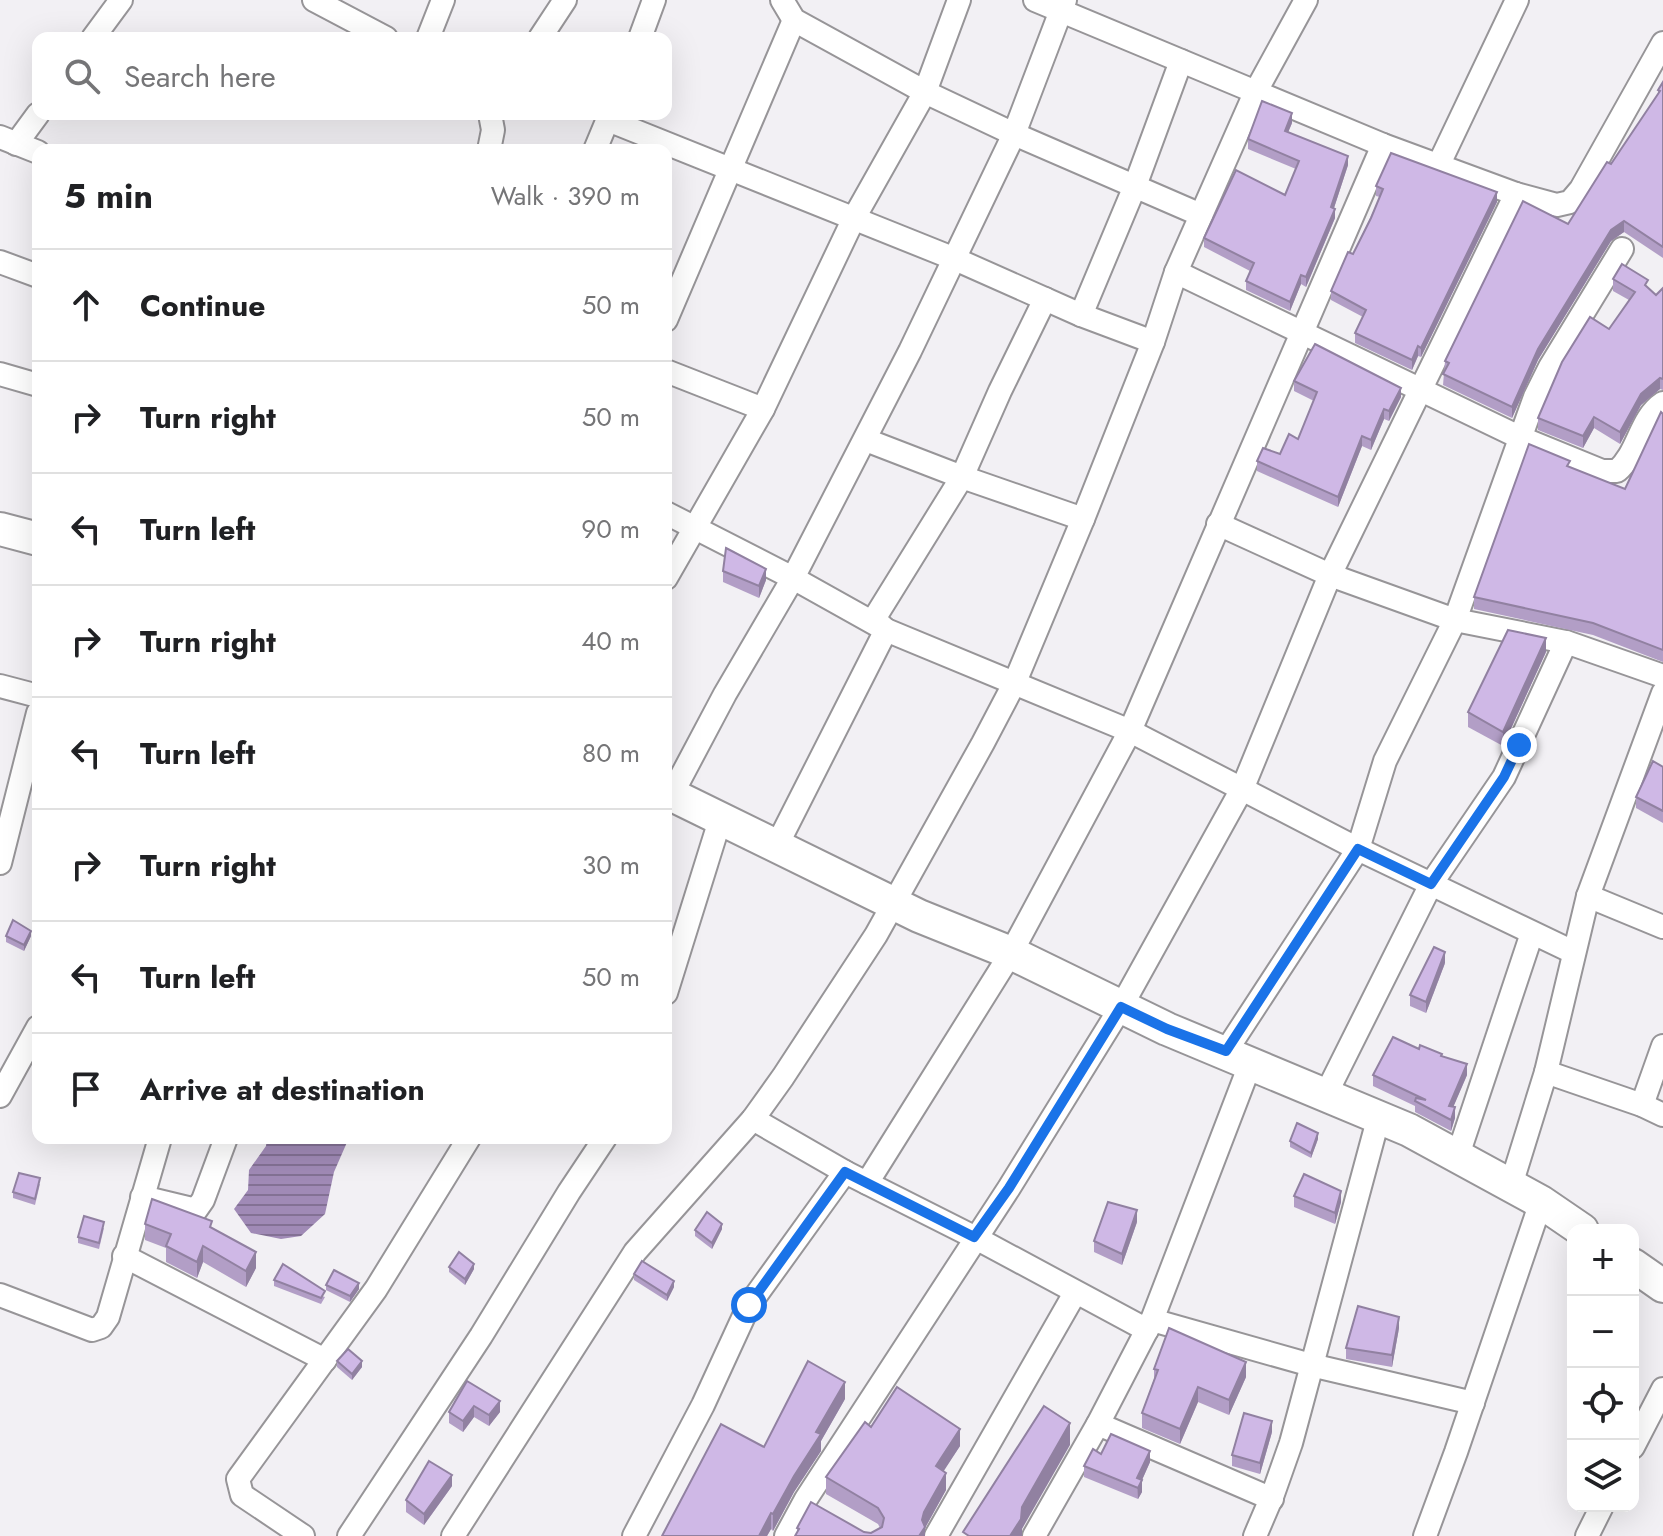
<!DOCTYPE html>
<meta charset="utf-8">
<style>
body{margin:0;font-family:Jost,sans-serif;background:#f2f2f2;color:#202124}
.controls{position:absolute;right:24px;bottom:24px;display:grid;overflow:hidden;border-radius:16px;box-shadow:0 8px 32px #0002}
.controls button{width:72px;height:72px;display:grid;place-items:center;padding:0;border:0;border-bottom:2px solid #e0e0e0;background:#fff;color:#202124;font:40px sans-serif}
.stop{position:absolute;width:24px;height:24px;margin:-18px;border:6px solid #1a73e8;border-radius:50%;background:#fff}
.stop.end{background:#1a73e8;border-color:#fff;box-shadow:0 2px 8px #0008}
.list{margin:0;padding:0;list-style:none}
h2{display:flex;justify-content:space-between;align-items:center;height:104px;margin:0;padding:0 32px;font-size:34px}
h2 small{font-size:26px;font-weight:400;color:#757577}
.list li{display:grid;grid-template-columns:52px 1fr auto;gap:24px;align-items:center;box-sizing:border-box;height:112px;padding:0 32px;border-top:2px solid #e0e0e0}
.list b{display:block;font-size:30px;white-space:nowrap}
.list em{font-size:26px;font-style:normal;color:#757577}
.icon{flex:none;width:44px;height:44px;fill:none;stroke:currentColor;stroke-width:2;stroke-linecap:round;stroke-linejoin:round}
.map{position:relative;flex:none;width:1663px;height:1536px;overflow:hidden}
.search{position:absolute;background:#fff;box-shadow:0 8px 32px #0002;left:32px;top:32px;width:640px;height:88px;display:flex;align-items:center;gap:20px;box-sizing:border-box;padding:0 28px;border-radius:16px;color:#757577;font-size:30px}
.panel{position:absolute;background:#fff;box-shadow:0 8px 32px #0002;left:32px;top:144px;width:640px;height:1000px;border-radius:16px}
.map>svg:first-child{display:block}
.water{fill:url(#water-rules)}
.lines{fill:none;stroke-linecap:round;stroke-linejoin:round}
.street-casing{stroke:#979598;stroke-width:26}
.secondary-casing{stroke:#979598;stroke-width:36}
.street{stroke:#fff;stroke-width:22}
.secondary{stroke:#fff;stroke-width:32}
.wall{fill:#b29ec6}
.shaded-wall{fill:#9181a1}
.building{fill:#cfb8e6;stroke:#9181a1;stroke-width:2}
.route{stroke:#1a73e8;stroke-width:10}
</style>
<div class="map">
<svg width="1663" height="1536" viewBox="0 0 1663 1536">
<defs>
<pattern id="water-rules" width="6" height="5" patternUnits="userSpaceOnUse" patternTransform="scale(2)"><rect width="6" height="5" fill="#a08ab6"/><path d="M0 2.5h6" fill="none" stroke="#837194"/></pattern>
</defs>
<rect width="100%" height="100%" fill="#f2f0f4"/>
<!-- water -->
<path class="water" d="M267 1138H346L348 1140 334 1172 325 1214 301 1236 281 1239 251 1233 234 1209 248 1190 249 1170 266 1146Z"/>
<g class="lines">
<!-- street casing -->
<g class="street-casing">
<g id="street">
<path d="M314 0 386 38"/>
<path d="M782 0 794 20 925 92 1014 134 1201 215"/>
<path d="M1035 0 1383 145 1516 194 1557 205 1570 202 1581 189 1663 43"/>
<path d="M93 38 121 0"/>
<path d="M428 38 443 0"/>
<path d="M540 38 565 0"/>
<path d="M640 38 654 0"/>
<path d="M608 120 955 259 1081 315 1153 342"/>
<path d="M0 137 38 152"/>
<path d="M16 144 38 114"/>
<path d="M489 150 493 130 490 114"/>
<path d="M595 150 610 114"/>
<path d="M1438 166 1517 0"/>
<path d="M0 262 38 276"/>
<path d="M1176 272 1519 437 1602 471H1617C1639 452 1639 419 1663 403"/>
<path d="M1045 299 1000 391 962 477 1083 519"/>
<path d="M1081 315 1135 186 1181 61"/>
<path d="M666 320 794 20"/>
<path d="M666 371 763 409"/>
<path d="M0 374 38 385"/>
<path d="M666 513 793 578 886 630 1130 731 1358 849 1573 952"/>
<path d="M1218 524 1330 575 1455 620 1566 642 1663 676"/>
<path d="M666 578 763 409 854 218 925 92 959 0"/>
<path d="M0 686 38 696"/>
<path d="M672 794 725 694 793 578 910 351 1014 134 1065 0"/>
<path d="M776 847 886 630 874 619 962 477 866 440"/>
<path d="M0 863 38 713"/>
<path d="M1588 896 1663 927"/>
<path d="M666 993 720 820"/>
<path d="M1226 1051 1358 849 1385 761 1455 620 1535 397 1550 367 1622 249"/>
<path d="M1546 1072 1642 1105 1663 1115"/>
<path d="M1326 1094 1431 884 1504 777 1566 642"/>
<path d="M0 1096 38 1027"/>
<path d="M1642 1105 1663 1046"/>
<path d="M753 1119 845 1172 974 1237 1147 1330"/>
<path d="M1458 1155 1532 933"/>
<path d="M867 1183 1011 953 1130 731 1383 145"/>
<path d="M1511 1185 1546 1072 1588 896 1663 693"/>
<path d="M142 1197 196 1210 203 1200 226 1138"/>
<path d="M124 1256 325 1360"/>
<path d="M0 1295 92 1330 101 1327 108 1317 160 1138"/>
<path d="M1152 1320 1311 1365 1473 1403"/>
<path d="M1098 1424 1272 1499"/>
<path d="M1633 1447 1663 1389"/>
<path d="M303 1536 242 1495 238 1479 376 1289 469 1138"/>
<path d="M349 1536 481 1336 569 1192 605 1138"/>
<path d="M453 1536 635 1252 753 1119 783 1077 876 935 983 743 1015 682 1083 519 1153 342 1176 272 1255 93 1306 0"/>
<path d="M634 1536 703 1405 749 1305 845 1172"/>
<path d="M786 1536 806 1499 1009 1188 1121 1007 1243 787 1330 575 1516 194"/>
<path d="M936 1536 1075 1293"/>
<path d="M1034 1536 1098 1424 1152 1320 1251 1062"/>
<path d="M1255 1536 1273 1494 1291 1443 1379 1116"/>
<path d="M1425 1536 1456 1452 1541 1202"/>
<path d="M1587 1536 1602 1506"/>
</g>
</g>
<!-- secondary casing -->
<g class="secondary-casing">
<g id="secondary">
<path d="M0 529 38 539"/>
<path d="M666 792 919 916 1011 953 1167 1029 1409 1130 1541 1202 1582 1230"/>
<path d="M1633 1265 1663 1286"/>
</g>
</g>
<!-- street -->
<use href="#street" class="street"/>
<!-- secondary -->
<use href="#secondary" class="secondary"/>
</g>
<!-- wall -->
<g class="wall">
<path d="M1663 82V258L1624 232 1611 241 1538 360 1512 418 1443 385 1445 361 1568 224 1611 164 1658 94V90Z"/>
<path d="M1292 123 1288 132 1348 165 1334 208 1335 218 1306 287 1301 284 1290 311 1246 290V281L1250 271 1204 247V238L1285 195 1296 169 1248 149V139Z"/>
<path d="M1376 186 1497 202 1421 357 1418 356 1412 370 1355 343V333L1363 317 1331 300V291L1353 254 1380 197 1376 196Z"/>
<path d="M1613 279 1648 288 1656 295 1663 288V390L1660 389 1641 405 1620 444 1594 428 1583 448 1538 430V418L1609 329 1629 300 1613 291Z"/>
<path d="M1294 381 1401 397 1389 421 1384 419 1371 450 1362 446 1338 507 1257 471V461L1280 454 1298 439 1314 401 1294 391Z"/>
<path d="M1663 414V662L1593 635 1474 609V597L1570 467 1625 489Z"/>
<path d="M723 571 766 580 759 598 723 582Z"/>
<path d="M1546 652 1503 746 1468 727V712Z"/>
<path d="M1663 767V823L1636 808V797Z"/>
<path d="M6 936H31L24 951 6 942Z"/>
<path d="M1445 963 1426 1013 1410 1006V995Z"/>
<path d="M1419 1049 1442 1057 1467 1075 1453 1107 1455 1118 1451 1131 1415 1112V1106L1373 1086V1075Z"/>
<path d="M1318 1139 1311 1158 1290 1147V1141Z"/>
<path d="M40 1184 35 1205 13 1198V1192Z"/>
<path d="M1294 1196 1341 1202 1335 1224 1294 1207Z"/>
<path d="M1137 1222 1122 1265 1094 1252V1241Z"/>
<path d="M145 1224 212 1228 256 1268 246 1287 203 1262 197 1278 166 1262V1248L145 1240Z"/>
<path d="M104 1228 99 1249 78 1243V1237Z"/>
<path d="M722 1229 712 1249 695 1236V1230Z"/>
<path d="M449 1267 474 1269 465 1285 449 1272Z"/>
<path d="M634 1274 674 1287 667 1301 634 1280Z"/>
<path d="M274 1280 325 1297 321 1304 274 1286Z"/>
<path d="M326 1285 359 1289 350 1302 326 1290Z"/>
<path d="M1399 1328 1392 1367 1346 1359V1348Z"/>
<path d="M337 1361 362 1367 352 1380 337 1367Z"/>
<path d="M1154 1369 1246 1377 1229 1415 1198 1402 1180 1444 1142 1428V1413L1154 1379Z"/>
<path d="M467 1381 500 1412 489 1426 474 1417 463 1432 449 1423V1412Z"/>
<path d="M845 1399 821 1441V1451L794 1492 773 1531 771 1529 767 1536H662L764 1447Z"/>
<path d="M871 1427 960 1446 943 1471 946 1490 925 1528V1536L797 1534V1528L871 1533 880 1528 878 1524 826 1494V1477Z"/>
<path d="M1272 1432 1260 1474 1232 1466V1455Z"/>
<path d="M1101 1454 1150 1462 1142 1480V1492L1138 1499 1084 1477V1466Z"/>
<path d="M452 1486 424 1525 406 1512V1500Z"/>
</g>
<!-- shaded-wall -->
<g class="shaded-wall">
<path d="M1292 113V123L1285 140V131Z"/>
<path d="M1348 156V165L1331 217V207Z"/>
<path d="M1497 192V202L1421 357V348Z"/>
<path d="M1335 209V218L1306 287V277Z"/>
<path d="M1624 221V232L1611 241 1538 360 1512 418V407L1538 349 1611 230Z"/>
<path d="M1301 275V284L1290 311V302Z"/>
<path d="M1418 346V356L1412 370V360Z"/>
<path d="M1660 378V389L1641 405 1620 444V432L1641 394Z"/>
<path d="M1401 388V397L1389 421V411Z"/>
<path d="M1384 409V419L1371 450V440Z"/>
<path d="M1594 417V428L1583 448V436Z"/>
<path d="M1362 436V446L1338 507V497Z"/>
<path d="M766 569V580L759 598V586Z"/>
<path d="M1546 638V652L1503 746V732Z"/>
<path d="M31 931V936L24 951V945Z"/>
<path d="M1445 952V963L1426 1013V1002Z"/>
<path d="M1467 1064V1075L1449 1117V1106Z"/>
<path d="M1455 1107V1118L1451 1131V1120Z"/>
<path d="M1318 1133V1139L1311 1158V1153Z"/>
<path d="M1341 1191V1202L1335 1224V1213Z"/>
<path d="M1137 1210V1222L1122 1265V1254Z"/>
<path d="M722 1224V1229L712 1249V1243Z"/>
<path d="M203 1246V1262L197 1278V1262Z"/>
<path d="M256 1252V1268L246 1287V1271Z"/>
<path d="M474 1264V1269L465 1285V1279Z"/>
<path d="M674 1281V1287L667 1301V1295Z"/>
<path d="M359 1283V1289L350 1302V1296Z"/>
<path d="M1399 1317V1328L1392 1367V1355Z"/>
<path d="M362 1361V1367L352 1380V1374Z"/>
<path d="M1246 1362V1377L1229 1415V1400Z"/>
<path d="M845 1382V1399L821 1441V1451L794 1492 773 1531V1514L816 1432Z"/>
<path d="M1198 1387V1402L1180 1444V1429Z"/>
<path d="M500 1401V1412L489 1426V1415Z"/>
<path d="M474 1406V1417L463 1432V1421Z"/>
<path d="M1272 1421V1432L1260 1474V1463Z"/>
<path d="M1070 1423V1445L1022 1529V1536H1010L1022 1507Z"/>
<path d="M960 1429V1446L936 1483V1466Z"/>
<path d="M1150 1451V1462L1142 1480V1492L1138 1499 1137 1478Z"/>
<path d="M946 1473V1490L925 1528V1536H919L924 1512Z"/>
<path d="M452 1475V1486L424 1525V1514Z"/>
<path d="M771 1513V1529L767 1536H759Z"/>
</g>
<!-- building -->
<g class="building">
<path d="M1663 82V247L1624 221 1611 230 1538 349 1512 407 1443 374 1449 363 1445 361 1523 201 1568 224 1607 162 1611 164 1660 91 1658 90Z"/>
<path d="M1262 101 1292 113 1285 131 1348 156 1331 207 1335 209 1306 277 1301 275 1290 302 1246 281 1254 263 1204 238 1236 170 1285 195 1299 161 1248 139Z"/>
<path d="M1391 153 1497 192 1421 348 1418 346 1412 360 1355 333 1366 310 1331 291 1348 252 1353 254 1371 218 1383 189 1376 186Z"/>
<path d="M1622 264 1648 280 1645 285 1656 295 1663 288V379L1660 378 1641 394 1620 432 1594 417 1583 436 1538 418 1562 362 1590 317 1609 329 1635 292 1613 279Z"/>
<path d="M1315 344 1401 388 1389 411 1384 409 1371 440 1362 436 1338 497 1257 461 1263 448 1280 454 1289 434 1298 439 1317 392 1294 381Z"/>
<path d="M1661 412 1663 414V650L1593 623 1474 597 1529 444 1570 461 1567 466 1625 489Z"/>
<path d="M726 548 766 569 759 586 723 571Z"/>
<path d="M1508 630 1546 638 1503 732 1468 712Z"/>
<path d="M1653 761 1663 767V811L1636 797Z"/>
<path d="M13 920 31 931 24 945 6 936Z"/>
<path d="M1434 947 1445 952 1426 1002 1410 995Z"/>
<path d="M1393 1037 1419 1049 1420 1045 1442 1054 1441 1056 1467 1064 1449 1106 1455 1107 1451 1120 1415 1101 1416 1098 1426 1100 1373 1075Z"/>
<path d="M1297 1123 1318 1133 1311 1153 1290 1141Z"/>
<path d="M19 1173 40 1178 35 1199 13 1192Z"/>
<path d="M1304 1174 1341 1191 1335 1213 1294 1196Z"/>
<path d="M152 1199 212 1221 210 1227 256 1252 246 1271 203 1246 197 1262 166 1246 171 1234 145 1224Z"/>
<path d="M1108 1202 1137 1210 1122 1254 1094 1241Z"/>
<path d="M707 1212 722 1224 712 1243 695 1230Z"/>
<path d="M84 1216 104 1222 99 1243 78 1237Z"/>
<path d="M459 1252 474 1264 465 1279 449 1267Z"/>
<path d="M642 1261 674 1281 667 1295 634 1274Z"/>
<path d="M283 1264 325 1291 321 1298 274 1280Z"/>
<path d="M334 1270 359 1283 350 1296 326 1285Z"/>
<path d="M1358 1306 1399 1317 1392 1355 1346 1348Z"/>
<path d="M1169 1328 1246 1362 1229 1400 1198 1387 1180 1429 1142 1413 1158 1370 1154 1369Z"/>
<path d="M348 1349 362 1361 352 1374 337 1361Z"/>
<path d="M808 1361 845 1382 816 1432 821 1434 794 1476 773 1514 771 1513 759 1536H662L721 1424 764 1447Z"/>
<path d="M467 1381 500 1401 489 1415 474 1406 463 1421 449 1412Z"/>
<path d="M897 1387 960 1429 936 1466 946 1473 924 1512 922 1520 925 1527 919 1536H795L799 1529 797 1528 811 1502 864 1532 871 1533 882 1527 884 1518 878 1508 826 1477 865 1422 871 1427Z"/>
<path d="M1044 1406 1070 1423 1022 1507 1021 1519 1010 1536H969L963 1532Z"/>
<path d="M1244 1413 1272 1421 1260 1463 1232 1455Z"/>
<path d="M1111 1434 1150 1451 1137 1478 1142 1480 1138 1488 1084 1466 1093 1449 1101 1454Z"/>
<path d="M429 1461 452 1475 424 1514 406 1500Z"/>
</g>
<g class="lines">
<!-- route -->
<path class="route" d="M749 1305 845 1172 974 1237 1009 1188 1121 1007 1167 1029 1226 1051 1358 849 1431 884 1504 777 1519 745"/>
</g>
</svg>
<div class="controls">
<button>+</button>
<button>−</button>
<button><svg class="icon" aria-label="locate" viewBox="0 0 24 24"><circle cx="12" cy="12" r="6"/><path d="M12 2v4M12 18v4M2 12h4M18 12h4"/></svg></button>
<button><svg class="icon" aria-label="layers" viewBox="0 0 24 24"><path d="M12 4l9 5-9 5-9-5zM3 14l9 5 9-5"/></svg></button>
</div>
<div class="stop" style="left:749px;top:1305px"></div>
<div class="stop end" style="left:1519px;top:745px"></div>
<div class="search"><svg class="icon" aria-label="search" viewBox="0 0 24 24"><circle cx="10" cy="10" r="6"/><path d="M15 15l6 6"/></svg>Search here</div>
<section class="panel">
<h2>5 min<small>Walk · 390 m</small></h2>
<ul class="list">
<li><svg class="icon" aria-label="ahead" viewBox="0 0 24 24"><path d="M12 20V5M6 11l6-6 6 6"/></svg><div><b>Continue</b></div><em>50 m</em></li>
<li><svg class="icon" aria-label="right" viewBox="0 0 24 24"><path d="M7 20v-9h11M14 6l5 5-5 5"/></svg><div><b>Turn right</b></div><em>50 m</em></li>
<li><svg class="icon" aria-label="left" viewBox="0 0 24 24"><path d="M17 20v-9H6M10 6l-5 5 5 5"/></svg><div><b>Turn left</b></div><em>90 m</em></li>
<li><svg class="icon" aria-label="right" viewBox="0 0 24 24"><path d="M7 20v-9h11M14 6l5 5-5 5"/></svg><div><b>Turn right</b></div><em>40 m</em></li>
<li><svg class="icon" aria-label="left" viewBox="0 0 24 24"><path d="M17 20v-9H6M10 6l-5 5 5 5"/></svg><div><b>Turn left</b></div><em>80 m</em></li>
<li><svg class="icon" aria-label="right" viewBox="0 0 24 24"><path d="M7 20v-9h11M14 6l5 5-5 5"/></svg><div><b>Turn right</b></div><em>30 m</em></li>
<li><svg class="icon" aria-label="left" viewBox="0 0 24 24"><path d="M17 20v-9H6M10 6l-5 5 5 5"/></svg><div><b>Turn left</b></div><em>50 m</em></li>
<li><svg class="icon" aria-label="arrive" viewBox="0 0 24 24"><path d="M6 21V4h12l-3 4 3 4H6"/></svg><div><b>Arrive at destination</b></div></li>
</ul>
</section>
</div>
